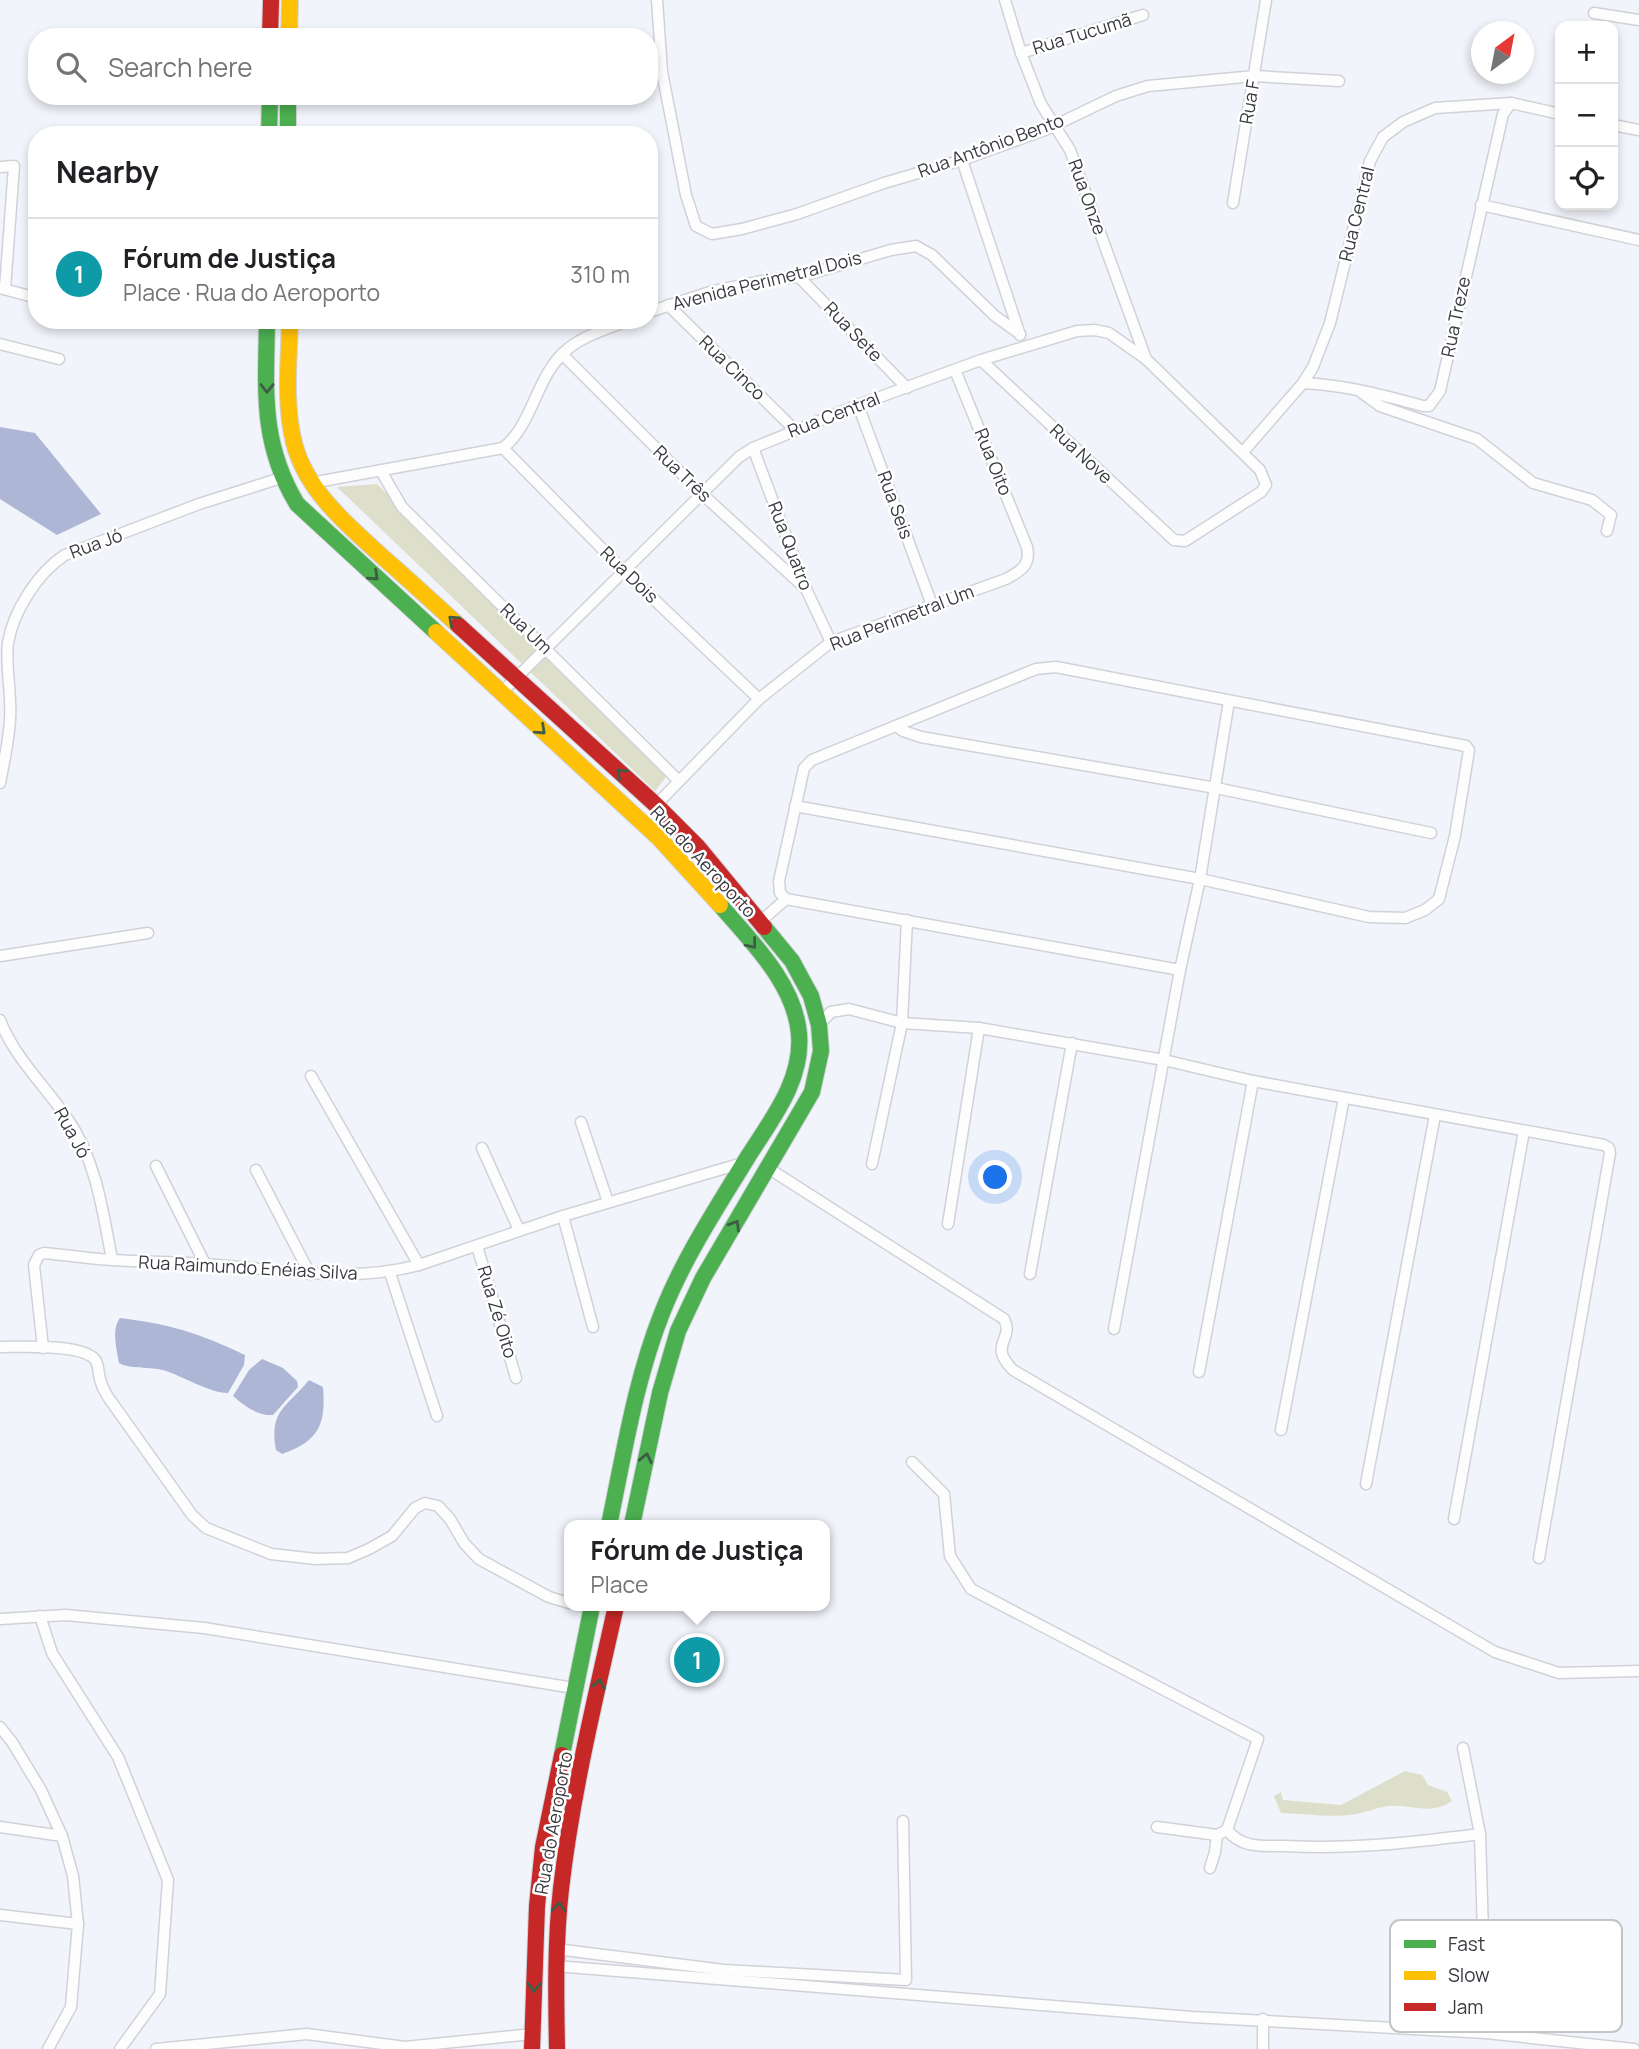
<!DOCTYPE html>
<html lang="en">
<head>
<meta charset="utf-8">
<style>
	body { margin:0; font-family:Manrope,sans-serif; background:#f6f6f6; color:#202124 }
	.controls { position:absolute; right:21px; top:21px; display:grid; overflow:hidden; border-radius:14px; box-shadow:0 4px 10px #0003 }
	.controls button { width:63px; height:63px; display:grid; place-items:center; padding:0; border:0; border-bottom:2px solid #e0e0e0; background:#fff; color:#202124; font:35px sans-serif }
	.compass { position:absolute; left:1471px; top:21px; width:63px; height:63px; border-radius:50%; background:#fff; box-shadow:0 4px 10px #0003; rotate:32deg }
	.you { position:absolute; left:996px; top:1178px; width:24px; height:24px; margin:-18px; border:5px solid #fff; border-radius:50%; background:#1a73e8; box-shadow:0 0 0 10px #1a73e833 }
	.badge { display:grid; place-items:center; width:46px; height:46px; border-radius:50%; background:#0f766e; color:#fff; font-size:23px; font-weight:700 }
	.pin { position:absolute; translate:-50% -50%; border:4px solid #fff; box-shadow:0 2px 7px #0006 }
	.popup { position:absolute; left:564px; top:1520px; width:266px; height:91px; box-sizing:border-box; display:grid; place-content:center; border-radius:14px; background:#fff; filter:drop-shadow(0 2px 5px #0005); font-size:23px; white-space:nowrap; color:#757577 }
	.popup b { font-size:26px; color:#202124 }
	.popup::after { content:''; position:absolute; left:50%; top:100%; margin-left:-14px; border:14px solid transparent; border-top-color:#fff }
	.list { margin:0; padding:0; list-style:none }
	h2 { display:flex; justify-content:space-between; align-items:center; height:91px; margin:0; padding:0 28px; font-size:30px }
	h2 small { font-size:23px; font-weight:400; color:#757577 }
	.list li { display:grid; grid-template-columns:46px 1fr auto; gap:21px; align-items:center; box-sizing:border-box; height:112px; padding:0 28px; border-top:2px solid #e0e0e0 }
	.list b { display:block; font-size:26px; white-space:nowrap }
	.list p { margin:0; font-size:23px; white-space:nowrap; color:#757577 }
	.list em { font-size:23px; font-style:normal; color:#757577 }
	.icon { flex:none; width:38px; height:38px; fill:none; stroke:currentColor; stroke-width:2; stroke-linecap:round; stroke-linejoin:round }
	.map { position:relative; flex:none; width:1639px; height:2049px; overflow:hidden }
	.search { position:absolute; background:#fff; box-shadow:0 4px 10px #0003; left:28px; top:28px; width:630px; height:77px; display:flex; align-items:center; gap:18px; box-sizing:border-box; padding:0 24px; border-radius:28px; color:#757577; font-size:26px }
	.panel { position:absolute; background:#fff; box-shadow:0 4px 10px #0003; left:28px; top:126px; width:630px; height:203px; border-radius:28px }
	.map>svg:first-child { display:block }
</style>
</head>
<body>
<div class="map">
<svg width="1639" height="2049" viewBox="0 0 1639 2049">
	<rect width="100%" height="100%" fill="#f2f4fb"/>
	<!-- green -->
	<g fill="#dddfca">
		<path d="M 377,484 L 669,773 L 655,791 L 337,487 Z"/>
		<path d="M 1405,1771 L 1422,1775 L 1428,1785 L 1447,1792 L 1452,1801 C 1431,1816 1411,1804 1389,1806 C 1377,1807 1368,1812 1357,1814 C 1333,1818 1306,1814 1281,1813 L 1274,1796 L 1281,1792 L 1283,1800 L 1341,1805 Z"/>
	</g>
	<!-- water -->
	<g fill="#adb6d4">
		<path d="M 0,427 L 35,433 L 101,514 L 57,535 L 0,499 Z"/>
		<path d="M 120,1318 C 170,1324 199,1333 245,1355 L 244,1365 L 228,1393 C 209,1393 183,1376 163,1370 C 151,1367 128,1369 119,1363 C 117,1349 111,1330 120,1318 Z"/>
		<path d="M 262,1359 L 283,1368 L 297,1381 L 298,1387 L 273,1415 C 258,1416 244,1406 233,1396 L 249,1370 Z"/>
		<path d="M 309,1380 L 323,1387 C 326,1425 319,1441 282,1454 L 276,1450 C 269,1410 286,1408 309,1380 Z"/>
	</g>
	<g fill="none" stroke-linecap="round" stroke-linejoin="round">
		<defs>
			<g id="street">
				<path d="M 657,0 L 662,72 L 686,195 L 696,226 L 712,234 L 742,229 L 797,214 L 884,183 L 962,160 L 1045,130 L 1116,96 L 1148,86 L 1255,76 L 1339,81"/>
				<path d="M 1005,0 L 1021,53 L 1041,104 L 1070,150 L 1146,359"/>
				<path d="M 1594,13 L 1639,20"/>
				<path d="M 1021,53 L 1143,15"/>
				<path d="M 1613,125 L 1639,130"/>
				<path d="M 962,160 L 1020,335"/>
				<path d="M 0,167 L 14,166 L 5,289"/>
				<path d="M 1233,203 L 1266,0"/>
				<path d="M 1481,205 L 1639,240"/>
				<path d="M 799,277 L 907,388"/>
				<path d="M 0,288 L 37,298"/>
				<path d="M 668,305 L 795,430"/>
				<path d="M 649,312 L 713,291 L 767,280 L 799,277 L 891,250 L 916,246 L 932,255 L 995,316 L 1020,334"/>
				<path d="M 0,344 L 59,359"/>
				<path d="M 562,354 L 701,493 L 806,589"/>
				<path d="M 1303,383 C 1345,385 1383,395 1423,406 L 1429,406 L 1440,391 L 1503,114 L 1511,103"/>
				<path d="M 1362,393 L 1380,406 L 1477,439 L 1533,483 L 1592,500 L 1611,515 L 1607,531"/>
				<path d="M 858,405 L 932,605"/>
				<path d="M 503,448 L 624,571 L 759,699"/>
				<path d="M 753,448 L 806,589 L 831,642"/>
				<path d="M 1243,452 L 1303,383 L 1313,367 L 1330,323 L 1370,161 L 1383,137 L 1403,122 L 1435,108 L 1511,103 L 1560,114"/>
				<path d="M 381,471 L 402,507 L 679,781"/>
				<path d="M 311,483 L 503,448 C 534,424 536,373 569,348 C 585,335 610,328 629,320"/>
				<path d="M 501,693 L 739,457 L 753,448 L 858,405 L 981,360 L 1077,331 L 1095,330 L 1109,333 L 1146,359 L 1260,470 L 1266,485 L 1261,492 L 1185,541 L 1174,540 L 981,360"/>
				<path d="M 896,726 L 903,731 L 921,737 L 1216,788 L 1431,833"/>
				<path d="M 0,783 C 4,762 9,740 10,719 C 12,696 5,664 8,643 C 13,612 38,572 65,555 L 199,504 L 281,478"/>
				<path d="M 656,805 L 759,699 L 831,642 L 1006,579 C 1021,571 1031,565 1027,547 L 955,370"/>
				<path d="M 795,806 L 1200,879 L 1369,917 L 1405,918 L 1425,910 L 1439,899 L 1455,836 L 1469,750 L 1466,746 L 1056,667 L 1036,669 L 812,760 L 804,768 L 779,881 L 780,893 L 786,899 L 1180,970"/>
				<path d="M 760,922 L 786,899"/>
				<path d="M 0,956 L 148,933"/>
				<path d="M 0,1020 C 14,1057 45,1086 67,1118 C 96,1159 103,1212 112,1260"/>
				<path d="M 819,1025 L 831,1012 L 849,1009 L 902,1023 L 979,1028 L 1164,1060 L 1253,1081 L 1604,1145 L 1609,1148 L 1610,1153 L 1539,1558"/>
				<path d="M 311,1076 L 419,1265"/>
				<path d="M 581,1122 L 608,1202"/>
				<path d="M 482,1148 L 519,1230"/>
				<path d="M 872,1164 L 902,1023 L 907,920"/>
				<path d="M 156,1166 L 205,1264"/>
				<path d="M 768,1168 L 1004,1319 C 1015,1340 987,1344 1013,1370 L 1495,1652 L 1559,1673 L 1639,1671"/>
				<path d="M 256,1170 L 310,1274"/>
				<path d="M 563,1216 L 593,1327"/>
				<path d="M 948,1224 L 979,1028"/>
				<path d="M 477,1246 L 516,1378"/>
				<path d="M 390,1273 L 437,1416"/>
				<path d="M 1030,1274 L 1072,1043"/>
				<path d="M 1114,1329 L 1180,970 L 1200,879 L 1229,701"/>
				<path d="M 0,1347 C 19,1347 85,1343 96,1361 C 99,1367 98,1375 101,1382 C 102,1387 105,1392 108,1397 L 192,1515 L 206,1528 L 271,1554 L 316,1559 L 348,1558 L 369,1549 L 392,1536 L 415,1508 L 425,1503 L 438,1506 L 450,1519 L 464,1543 L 479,1559 L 549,1597 L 569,1603"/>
				<path d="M 43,1348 L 34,1265 L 39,1255 L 44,1253 C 67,1255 91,1259 114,1260 C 144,1262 175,1262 205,1264 C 279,1269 346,1284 419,1265 L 563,1216 L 746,1162"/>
				<path d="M 1199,1372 L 1253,1081"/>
				<path d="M 1281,1430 L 1344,1098"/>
				<path d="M 912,1462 L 944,1494 L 950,1556 L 971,1589 L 1258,1739 L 1227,1830 L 1217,1835 L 1157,1827"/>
				<path d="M 1366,1484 L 1435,1115"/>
				<path d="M 1454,1519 L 1524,1131"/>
				<path d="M 40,1616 L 52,1653 L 118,1757 L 168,1880 L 160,1994 L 120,2049"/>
				<path d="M 0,1619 L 66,1615 L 204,1628 L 574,1688"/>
				<path d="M 0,1727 L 12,1742 L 41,1790 L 62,1836 L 73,1876 L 78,1924 L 71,2007 L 48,2049"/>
				<path d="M 1463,1748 L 1480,1834 L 1486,2033"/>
				<path d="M 0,1827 L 62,1836"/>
				<path d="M 1227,1830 C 1232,1836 1240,1842 1249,1844 C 1260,1847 1274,1846 1286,1846 C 1351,1850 1415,1842 1480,1834"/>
				<path d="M 1210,1868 L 1215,1852 L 1217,1835"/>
				<path d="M 0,1915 L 78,1924"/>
				<path d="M 556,1949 L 724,1970 L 906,1980 L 903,1821"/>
				<path d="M 555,1966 L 1192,2017 L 1486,2033 L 1634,2049"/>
				<path d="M 156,2049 L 307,2034 L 405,2047 L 532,2034"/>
				<path d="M 1263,2049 L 1263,2019"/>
			</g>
			<g id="fast">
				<path d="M 288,96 L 288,135"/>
				<path d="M 269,135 L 270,96"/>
				<path d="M 267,320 C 266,390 260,442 297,504 L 436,632"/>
				<path d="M 609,1525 C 624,1454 635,1381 662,1313 C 684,1257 718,1206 749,1155 C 772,1119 803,1080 799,1034 C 795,984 751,941 720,905"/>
				<path d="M 632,1525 L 660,1393 L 678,1331 L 703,1278 L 812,1092 L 821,1051 L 819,1025 L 811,996 L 792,961 L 764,927"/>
				<path d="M 562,1755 L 592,1606"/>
			</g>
			<g id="slow">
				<path d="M 289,37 L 290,0"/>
				<path d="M 290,320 C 289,361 284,403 294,443 C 307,493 350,527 386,560 C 410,581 434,603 458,625"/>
				<path d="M 436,632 L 659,838 L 720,905"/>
			</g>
			<g id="jam">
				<path d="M 270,37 L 271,0"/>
				<path d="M 458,625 L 656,805 L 698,847 L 764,927"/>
				<path d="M 532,2049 L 537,1906 L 543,1847 L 562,1755"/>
				<path d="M 557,2049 C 556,1996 555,1942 561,1889 C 572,1793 595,1700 616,1606"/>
			</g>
		</defs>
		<!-- street casing -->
		<use href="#street" stroke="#d0d2d8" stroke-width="13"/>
		<!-- fast casing -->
		<use href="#fast" stroke="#d0d2d8" stroke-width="18"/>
		<!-- slow casing -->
		<use href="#slow" stroke="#d0d2d8" stroke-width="18"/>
		<!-- jam casing -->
		<use href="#jam" stroke="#d0d2d8" stroke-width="18"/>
		<!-- street -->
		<use href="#street" stroke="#fdfdfe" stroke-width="10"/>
		<!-- fast -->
		<use href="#fast" stroke="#4caf50" stroke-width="16"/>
		<!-- slow -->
		<use href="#slow" stroke="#ffc107" stroke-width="16"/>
		<!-- jam -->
		<use href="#jam" stroke="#c62828" stroke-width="16"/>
	</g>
	<!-- one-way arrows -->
	<defs><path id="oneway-chevron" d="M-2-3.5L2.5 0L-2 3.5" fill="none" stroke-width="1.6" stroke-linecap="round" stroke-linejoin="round" transform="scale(1.75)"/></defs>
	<g stroke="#3e5d45">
		<use href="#oneway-chevron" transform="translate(267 388) rotate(90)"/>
		<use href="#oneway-chevron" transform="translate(374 576) rotate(43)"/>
		<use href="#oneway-chevron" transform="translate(453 620) rotate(-138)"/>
		<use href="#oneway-chevron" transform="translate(541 730) rotate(43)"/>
		<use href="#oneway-chevron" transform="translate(621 773) rotate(-138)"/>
		<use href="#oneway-chevron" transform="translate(752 944) rotate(51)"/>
		<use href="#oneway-chevron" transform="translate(735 1225) rotate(-59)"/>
		<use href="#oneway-chevron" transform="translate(646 1458) rotate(-78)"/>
		<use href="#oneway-chevron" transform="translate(599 1684) rotate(-78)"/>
		<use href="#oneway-chevron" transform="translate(559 1907) rotate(-86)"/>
		<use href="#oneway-chevron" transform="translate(534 1987) rotate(91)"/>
	</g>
	<g text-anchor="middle" stroke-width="5" stroke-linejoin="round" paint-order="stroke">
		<!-- street labels -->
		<g font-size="18" fill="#383a40" stroke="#fff">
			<text transform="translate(1082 34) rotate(-17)" y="6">Rua Tucumã</text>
			<text transform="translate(1250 102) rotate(-80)" y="6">Rua F</text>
			<text transform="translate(991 146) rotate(-20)" y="6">Rua Antônio Bento</text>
			<text transform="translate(1087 197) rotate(70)" y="6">Rua Onze</text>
			<text transform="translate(1357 214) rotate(-76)" y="6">Rua Central</text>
			<text transform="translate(767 281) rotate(-14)" y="6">Avenida Perimetral Dois</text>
			<text transform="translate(1456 317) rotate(-78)" y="6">Rua Treze</text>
			<text transform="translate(853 332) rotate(46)" y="6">Rua Sete</text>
			<text transform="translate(732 368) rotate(44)" y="6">Rua Cinco</text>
			<text transform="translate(834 415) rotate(-21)" y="6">Rua Central</text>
			<text transform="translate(1081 454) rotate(43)" y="6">Rua Nove</text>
			<text transform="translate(993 462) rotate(68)" y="6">Rua Oito</text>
			<text transform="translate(682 474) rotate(44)" y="6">Rua Três</text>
			<text transform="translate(895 505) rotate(70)" y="6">Rua Seis</text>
			<text transform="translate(96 544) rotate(-20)" y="6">Rua Jó</text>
			<text transform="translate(790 546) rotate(69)" y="6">Rua Quatro</text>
			<text transform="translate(629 575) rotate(44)" y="6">Rua Dois</text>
			<text transform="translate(902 618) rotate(-21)" y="6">Rua Perimetral Um</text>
			<text transform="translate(526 629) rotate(44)" y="6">Rua Um</text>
			<text transform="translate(703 862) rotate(47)" y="6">Rua do Aeroporto</text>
			<text transform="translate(72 1133) rotate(61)" y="6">Rua Jó</text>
			<text transform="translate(248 1268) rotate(3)" y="6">Rua Raimundo Enéias Silva</text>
			<text transform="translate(497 1312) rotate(73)" y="6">Rua Zé Oito</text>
			<text transform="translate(554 1823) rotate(-80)" y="6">Rua do Aeroporto</text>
		</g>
	</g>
	<!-- legend -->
	<rect x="1390" y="1920" width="232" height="112" rx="10" fill="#fff" stroke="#c3c4c6" stroke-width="2"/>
	<rect x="1404" y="1940" width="32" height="8" fill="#4caf50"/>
	<rect x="1404" y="1971" width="32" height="9" fill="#ffc107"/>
	<rect x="1404" y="2003" width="32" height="8" fill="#c62828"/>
	<g font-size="19" fill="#383a40">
		<text x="1448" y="1951">Fast</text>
		<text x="1448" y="1982">Slow</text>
		<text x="1448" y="2014">Jam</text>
	</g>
</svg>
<div class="controls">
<button>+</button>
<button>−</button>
<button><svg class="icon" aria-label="locate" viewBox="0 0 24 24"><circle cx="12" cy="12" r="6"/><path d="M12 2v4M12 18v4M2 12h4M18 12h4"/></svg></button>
</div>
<svg class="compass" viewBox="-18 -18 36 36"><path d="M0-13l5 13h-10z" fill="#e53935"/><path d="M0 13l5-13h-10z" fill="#757577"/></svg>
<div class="you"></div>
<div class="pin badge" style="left:697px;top:1660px;background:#0f9aa8">1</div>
<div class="popup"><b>Fórum de Justiça</b>Place</div>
<div class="search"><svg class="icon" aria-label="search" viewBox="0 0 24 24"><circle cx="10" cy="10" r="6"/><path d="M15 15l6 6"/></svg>Search here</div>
<section class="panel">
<h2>Nearby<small></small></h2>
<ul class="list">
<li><span class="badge" style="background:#0f9aa8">1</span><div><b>Fórum de Justiça</b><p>Place · Rua do Aeroporto</p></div><em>310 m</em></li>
</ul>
</section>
</div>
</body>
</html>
